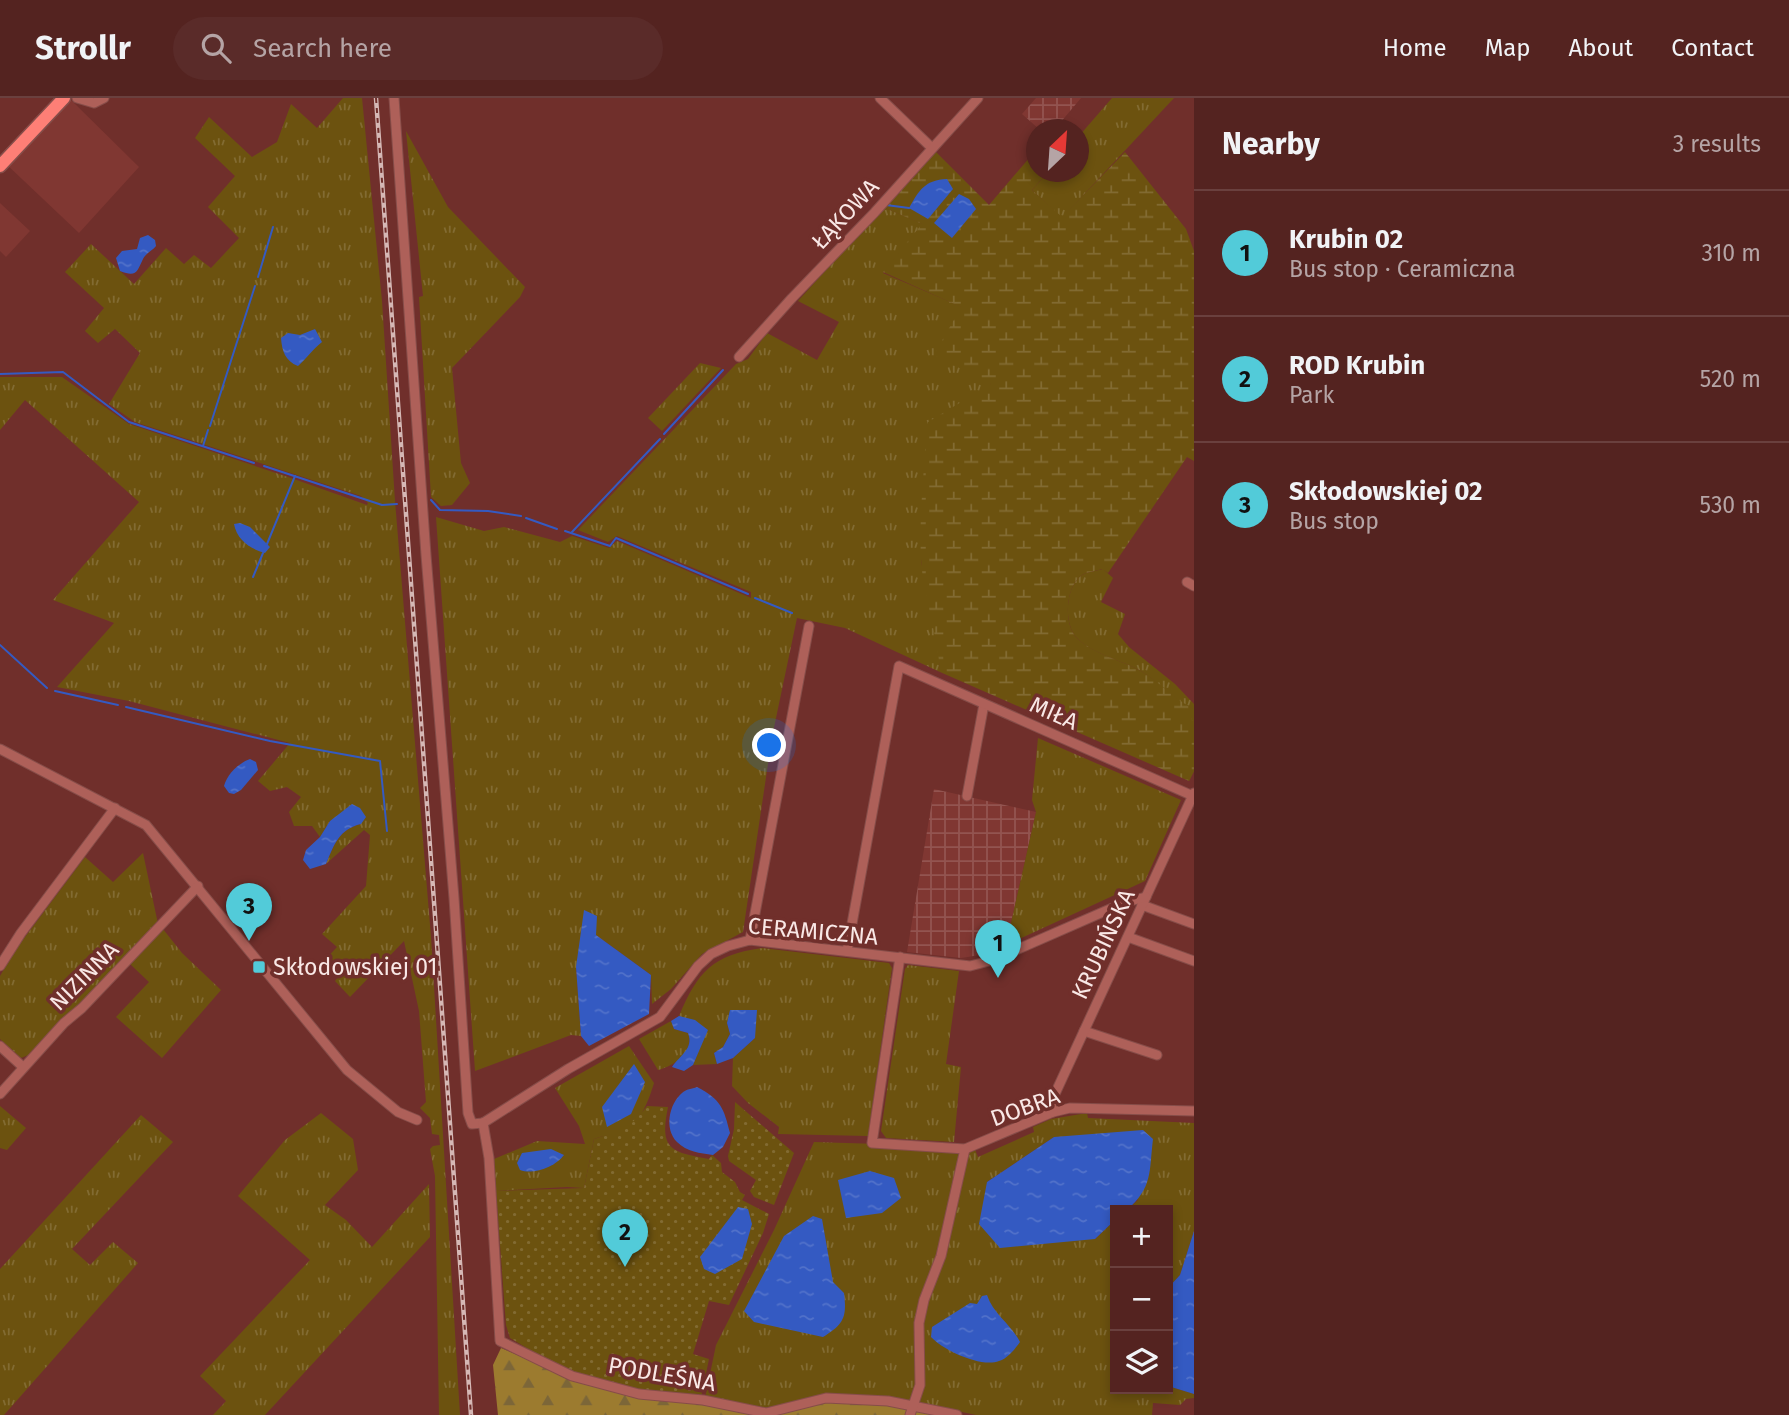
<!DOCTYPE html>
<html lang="en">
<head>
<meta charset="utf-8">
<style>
	body { margin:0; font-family:"Fira Sans",sans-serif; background:#5a2b29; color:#f1f3f6 }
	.controls { position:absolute; right:21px; bottom:21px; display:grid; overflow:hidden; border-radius:0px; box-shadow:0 4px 10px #0003 }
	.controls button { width:63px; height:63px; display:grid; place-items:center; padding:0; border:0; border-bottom:2px solid #6a403e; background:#542320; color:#f1f3f6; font:35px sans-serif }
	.compass { position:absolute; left:1026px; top:21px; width:63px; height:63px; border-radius:50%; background:#542320; box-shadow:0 4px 10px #0003; rotate:25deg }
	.you { position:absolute; left:770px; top:648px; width:24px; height:24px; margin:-18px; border:5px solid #fff; border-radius:50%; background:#1a73e8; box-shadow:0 0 0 10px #1a73e833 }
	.badge { display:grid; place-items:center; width:46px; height:46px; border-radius:50%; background:#52cbd9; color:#111; font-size:23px; font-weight:700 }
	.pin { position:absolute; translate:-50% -58px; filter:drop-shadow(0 2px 4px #0008) }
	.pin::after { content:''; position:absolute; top:37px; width:24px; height:21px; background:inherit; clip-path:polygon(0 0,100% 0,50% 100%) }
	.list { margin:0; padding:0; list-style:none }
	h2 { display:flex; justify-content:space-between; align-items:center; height:91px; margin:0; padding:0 28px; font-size:30px }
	h2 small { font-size:23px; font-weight:400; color:#b5a4a5 }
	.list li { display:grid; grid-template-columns:46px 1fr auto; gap:21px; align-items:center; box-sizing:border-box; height:126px; padding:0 28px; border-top:2px solid #6a403e }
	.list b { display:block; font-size:26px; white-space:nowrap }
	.list p { margin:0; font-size:23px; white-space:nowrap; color:#b5a4a5 }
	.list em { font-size:23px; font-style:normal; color:#b5a4a5 }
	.icon { flex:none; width:38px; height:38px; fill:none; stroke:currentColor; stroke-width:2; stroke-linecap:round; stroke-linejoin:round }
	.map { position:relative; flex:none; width:1194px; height:1317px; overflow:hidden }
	header { display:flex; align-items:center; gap:42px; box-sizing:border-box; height:98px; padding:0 35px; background:#542320; border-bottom:2px solid #6a403e }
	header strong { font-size:33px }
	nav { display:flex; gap:38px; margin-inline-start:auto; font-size:24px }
	.search { width:490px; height:63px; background:#5a2b29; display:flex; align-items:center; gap:18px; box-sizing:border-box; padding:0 24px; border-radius:38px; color:#b5a4a5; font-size:26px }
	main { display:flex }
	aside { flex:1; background:#542320 }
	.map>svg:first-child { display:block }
</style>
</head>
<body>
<header>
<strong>Strollr</strong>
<div class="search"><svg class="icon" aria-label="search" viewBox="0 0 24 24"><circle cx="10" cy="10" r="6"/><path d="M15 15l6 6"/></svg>Search here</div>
<nav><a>Home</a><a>Map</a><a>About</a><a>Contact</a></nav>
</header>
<main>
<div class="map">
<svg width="1194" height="1317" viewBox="0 0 1194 1317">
	<defs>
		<pattern id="industrial-grid" width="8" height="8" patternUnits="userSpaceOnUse" patternTransform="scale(1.75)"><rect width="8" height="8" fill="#803732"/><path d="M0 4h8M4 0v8" fill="none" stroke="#935450"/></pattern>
		<pattern id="grass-tufts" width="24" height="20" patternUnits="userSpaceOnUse" patternTransform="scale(1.75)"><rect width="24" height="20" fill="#6c520f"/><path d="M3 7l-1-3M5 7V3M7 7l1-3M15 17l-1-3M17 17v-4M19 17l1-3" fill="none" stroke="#826b32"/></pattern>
		<pattern id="forest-firs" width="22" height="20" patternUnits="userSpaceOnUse" patternTransform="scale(1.75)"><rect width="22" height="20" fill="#9c7b2f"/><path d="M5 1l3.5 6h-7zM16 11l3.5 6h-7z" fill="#7c6638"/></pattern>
		<pattern id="wetland-marsh" width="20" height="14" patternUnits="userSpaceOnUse" patternTransform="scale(1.75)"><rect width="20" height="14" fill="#6c520f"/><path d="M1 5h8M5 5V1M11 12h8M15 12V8" fill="none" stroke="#826b32"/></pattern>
		<pattern id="park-dots" width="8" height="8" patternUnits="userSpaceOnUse" patternTransform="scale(1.75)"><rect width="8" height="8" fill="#6c520f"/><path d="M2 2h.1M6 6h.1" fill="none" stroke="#826b32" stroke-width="1.8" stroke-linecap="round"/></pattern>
		<pattern id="water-ripples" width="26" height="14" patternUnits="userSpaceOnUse" patternTransform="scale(1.75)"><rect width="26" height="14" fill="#345ac2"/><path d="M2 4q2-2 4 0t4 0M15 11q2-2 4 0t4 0" fill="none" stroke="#5272ca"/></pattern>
	</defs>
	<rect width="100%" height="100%" fill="#702f2b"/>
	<!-- built -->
	<g fill="#803732">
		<path d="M 69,0 L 139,69 L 79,135 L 4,64 Z"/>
		<path d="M 0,105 L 30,133 L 6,159 L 0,153 Z"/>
	</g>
	<!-- industrial -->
	<g fill="url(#industrial-grid)">
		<path d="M 1036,0 L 1081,0 L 1054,32 L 1039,31 L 1022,16 Z"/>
		<path d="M 934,691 L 1036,714 L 1006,847 L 980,857 L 961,860 L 907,854 Z"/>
	</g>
	<!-- grass -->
	<g fill="url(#grass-tufts)">
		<path d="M 343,0 L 362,0 L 382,203 L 395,403 L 431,839 L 460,1317 L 439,1317 L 435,1078 L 430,1051 L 433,1048 L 440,1047 L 439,1037 L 432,1036 L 430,1020 L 420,1010 L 426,1004 L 419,913 L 404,843 L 350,899 L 335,883 L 338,879 L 324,863 L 337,849 L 322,836 L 366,788 L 370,737 L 364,732 L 326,766 C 334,747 339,731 361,726 L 341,716 L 330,723 L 320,739 L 312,728 L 294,728 L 289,714 L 301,699 L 287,689 L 270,693 L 258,683 L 290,645 L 129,603 L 57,589 L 114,525 L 53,502 L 139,404 L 25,302 L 0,332 L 0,279 L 62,279 L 129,326 L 291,380 L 367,407 L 368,405 L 361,398 L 135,324 L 109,306 L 140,255 L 115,231 L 98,245 L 85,233 L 104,210 L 65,174 L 91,146 L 134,186 L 166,150 L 184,166 L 194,157 L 211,170 L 239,140 L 208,109 L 235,78 L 195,40 L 209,19 L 252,59 L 277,44 L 291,6 L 317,30 Z"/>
		<path d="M 1112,0 L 1174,0 L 1062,120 L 1032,92 L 1048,74 L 1078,74 L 1079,38 Z"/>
		<path d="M 406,33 L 448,109 L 525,189 L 520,199 L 452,270 L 461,365 L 470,385 L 452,407 L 441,408 L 431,399 L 419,199 L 423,198 Z"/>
		<path d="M 883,109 L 923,126 L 883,175 L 962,209 L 991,286 L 921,463 L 939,556 L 940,574 L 845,530 L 797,520 L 772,639 L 743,834 L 702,856 L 671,891 L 652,906 L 651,877 L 596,837 L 576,869 L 581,938 L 571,937 L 475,973 L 436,419 L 484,433 L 504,429 L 560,444 L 572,438 L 609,450 L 617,443 L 751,500 L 751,494 L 617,438 L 608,444 L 578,432 L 736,266 L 748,261 L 767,235 L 817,262 L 839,224 L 798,203 Z"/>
		<path d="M 700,265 L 721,270 L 662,333 L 648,320 Z"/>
		<path d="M 1103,471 L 1113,480 L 1101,504 L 1125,516 L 1118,536 L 1129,549 L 1175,586 L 1194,606 L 1194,673 L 1189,683 L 1190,622 L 1193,611 C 1173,601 1159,584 1141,573 C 1121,562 1095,557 1078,541 C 1063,528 1065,488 1082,477 C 1087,474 1096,473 1103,471 Z"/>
		<path d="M 1038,640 L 1181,702 L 1145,783 L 1006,847 L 1036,714 L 1032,702 Z"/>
		<path d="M 143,755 L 158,826 L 146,838 L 143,838 L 140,845 L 31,956 L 21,960 L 0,941 L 0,878 L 16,851 L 85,759 L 113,784 Z"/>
		<path d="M 163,831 L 182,855 L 221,892 L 162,960 L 116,919 L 149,884 L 130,866 Z"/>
		<path d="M 762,850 L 889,865 L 892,870 L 868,1038 L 778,1036 L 779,1029 L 748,1005 L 732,988 L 733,960 L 755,940 L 727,925 L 730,936 L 723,949 L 714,955 L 717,966 L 693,967 L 707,932 L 679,918 C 698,873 713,857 762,850 Z"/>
		<path d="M 908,867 L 959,873 L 946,966 L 961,969 L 954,1044 L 886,1040 L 881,1033 L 905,871 Z"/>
		<path d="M 671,923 L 674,931 L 688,935 C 695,954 674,968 658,972 L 639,941 Z"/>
		<path d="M 629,948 L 654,985 C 648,1004 640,1029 617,1035 C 609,1037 602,1038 594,1041 L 584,1090 L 567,1089 L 496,1093 L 494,1061 L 537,1043 L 585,1046 L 579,1028 L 555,990 Z"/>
		<path d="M 0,1008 L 26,1030 L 7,1052 L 0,1050 Z"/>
		<path d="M 321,1015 L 353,1041 L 358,1072 L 325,1107 L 346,1122 L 372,1149 L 429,1086 L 430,1139 L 265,1317 L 213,1317 L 226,1303 L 200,1278 L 310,1162 L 238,1098 L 285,1042 Z"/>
		<path d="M 1087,1015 L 1088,1020 L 1194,1025 L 1194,1133 L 1180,1177 L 1168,1190 L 1168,1112 L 1127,1112 L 1138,1102 L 1054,1039 L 987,1084 L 1095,1141 L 1115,1122 L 1115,1291 L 1168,1291 L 1168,1288 L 1194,1296 L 1194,1300 L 1186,1301 L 1180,1307 L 1153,1305 L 1152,1317 L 976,1317 L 916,1304 L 825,1296 L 766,1313 L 705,1300 L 716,1247 L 774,1132 L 814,1044 L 974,1049 L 978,1059 L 1034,1034 L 1033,1029 L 1051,1021 Z"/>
		<path d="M 141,1017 L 173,1044 L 72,1151 L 90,1167 L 113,1144 L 138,1165 L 4,1317 L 0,1317 L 0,1171 Z"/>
	</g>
	<!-- forest -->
	<g fill="url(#forest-firs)">
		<path d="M 501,1250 L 572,1280 L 763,1317 L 498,1317 L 493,1267 Z"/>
		<path d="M 826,1304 L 887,1306 L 942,1317 L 769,1317 Z"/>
	</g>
	<!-- wetland -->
	<path fill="url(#wetland-marsh)" d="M 934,52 L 989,107 L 1036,52 L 1036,74 L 1048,74 L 1032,92 L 1062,119 L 1125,54 L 1186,131 L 1194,153 L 1194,363 L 1187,359 L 1108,475 L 1102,471 C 1096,473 1087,474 1082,477 C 1065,488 1063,529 1078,541 C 1096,557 1121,562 1141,573 C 1160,584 1174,601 1194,611 L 1191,622 L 1194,623 L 1194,673 L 1189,683 L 940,574 C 938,536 923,499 921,461 C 919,415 924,369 928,324 L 991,286 L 934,257 L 961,209 L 883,174 L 922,126 L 883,109 Z"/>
	<!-- park -->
	<g fill="url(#park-dots)">
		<path d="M 735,1004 L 794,1055 L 774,1107 L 754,1099 L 750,1093 L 756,1082 L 729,1063 L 728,1058 L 734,1031 Z"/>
		<path d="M 647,1008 L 668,1009 C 659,1052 671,1054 709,1061 L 712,1057 L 721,1065 L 722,1074 L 735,1084 L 740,1094 L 745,1097 L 742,1102 L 769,1116 L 763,1135 L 729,1207 L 709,1203 L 693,1256 L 709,1261 L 701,1300 L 640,1294 L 572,1277 L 510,1240 L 506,1227 L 496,1093 L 584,1090 L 594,1041 C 624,1031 627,1033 647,1008 Z"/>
	</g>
	<!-- water -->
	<g fill="url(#water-ripples)">
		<path d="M 947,81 L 953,91 L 928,121 L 909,110 C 919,92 925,82 947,81 Z"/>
		<path d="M 959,96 L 969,101 L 976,111 L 952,140 L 934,125 Z"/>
		<path d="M 148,137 L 155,142 L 156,148 C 153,152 145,156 143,161 C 137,173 137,180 120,173 L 116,160 L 122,153 L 137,151 L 140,140 Z"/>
		<path d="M 315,231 L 322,244 C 312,252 307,260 298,268 C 285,263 282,253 281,240 L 288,235 L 300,237 Z"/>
		<path d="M 240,425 L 250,429 L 270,449 L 265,455 C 250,451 237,442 234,426 Z"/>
		<path d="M 250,661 L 256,664 L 258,672 L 241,692 L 234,696 L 229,695 L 224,688 C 227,676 239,665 250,661 Z"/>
		<path d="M 352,706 L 360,710 L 366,719 L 361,726 C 339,731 334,747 326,766 L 310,771 L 303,762 L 306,752 L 320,739 L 330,723 Z"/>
		<path d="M 584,812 L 597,818 L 596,837 L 651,877 L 649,916 L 589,948 L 581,938 L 576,869 Z"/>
		<path d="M 730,912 L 757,912 L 755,940 L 733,960 L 717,966 L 714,955 L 723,949 L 730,936 L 727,925 Z"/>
		<path d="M 679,918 L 695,922 L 708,932 L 693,967 L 684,973 L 672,969 C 680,957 694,951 688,935 L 674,931 L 671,923 Z"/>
		<path d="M 634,966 L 645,984 L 631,1016 L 607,1029 L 602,1009 Z"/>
		<path d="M 697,989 C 721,1001 724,1011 730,1035 L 723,1049 L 713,1057 C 700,1055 687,1054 677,1044 C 664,1031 669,1006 682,995 C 686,991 692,991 697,989 Z"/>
		<path d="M 1143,1032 L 1153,1041 C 1149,1074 1153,1089 1127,1112 L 1115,1112 L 1115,1122 L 1095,1141 L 1000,1150 L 979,1126 L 987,1084 L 1054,1039 Z"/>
		<path d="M 551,1051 L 564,1057 C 555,1069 534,1077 520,1072 L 517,1065 L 522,1055 Z"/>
		<path d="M 870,1073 L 894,1080 L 901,1100 L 882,1115 L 846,1120 L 838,1082 Z"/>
		<path d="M 738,1109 L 748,1111 L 752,1126 L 742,1161 L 715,1176 L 704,1171 L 700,1159 Z"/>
		<path d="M 813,1118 L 822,1121 L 833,1184 L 844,1195 C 847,1219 844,1226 823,1239 L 754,1224 L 744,1213 L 784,1138 Z"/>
		<path d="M 1194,1133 L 1194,1296 L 1168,1288 L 1168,1190 L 1180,1177 Z"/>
		<path d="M 987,1197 C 993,1216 1011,1226 1020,1244 C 1014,1252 1008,1260 999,1263 C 981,1270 943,1252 931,1239 L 932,1229 L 970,1205 L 977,1206 L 982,1198 Z"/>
	</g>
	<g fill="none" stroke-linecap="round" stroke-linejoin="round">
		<!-- stream -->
		<g stroke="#345ac2" stroke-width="2">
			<path d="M 886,107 L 909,110"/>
			<path d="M 258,179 L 273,129"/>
			<path d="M 0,276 L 63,274 L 129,324 L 254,365"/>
			<path d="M 210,328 L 255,188"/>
			<path d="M 664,336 L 723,272"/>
			<path d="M 203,348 L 208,332"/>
			<path d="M 264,368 L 382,407 L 397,406"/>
			<path d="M 431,402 L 440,412 L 488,413 L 521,418"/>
			<path d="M 526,420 L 557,431"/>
			<path d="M 565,433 L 610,448 L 616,440 L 748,496"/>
			<path d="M 572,434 L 660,341"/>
			<path d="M 267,446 L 295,378"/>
			<path d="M 253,479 L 263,455"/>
			<path d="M 755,500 L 792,515"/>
			<path d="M 0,547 L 47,590"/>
			<path d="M 55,593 L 118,607"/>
			<path d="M 126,609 L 270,643 L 380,663 L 387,733"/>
		</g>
		<defs>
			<g id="minor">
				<path d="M 77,0 L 94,5 L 104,0"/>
				<path d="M 394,0 L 426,457 L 454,800 L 468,1015 L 472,1026 L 483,1025"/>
				<path d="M 880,0 L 932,50"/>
				<path d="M 739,259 L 792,200 L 875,114 L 978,0"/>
				<path d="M 1187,484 L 1194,488"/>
				<path d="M 0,651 L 146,727 L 347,972 L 398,1014 L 417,1022"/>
				<path d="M 967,698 L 984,606"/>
				<path d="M 1142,807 L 1194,826"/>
				<path d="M 1128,839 L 1194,863"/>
				<path d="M 750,842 L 809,528"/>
				<path d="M 847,853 L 899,568 L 1193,698"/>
				<path d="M 900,859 L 872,1045 L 965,1051 L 1053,1014 L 1070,1010 L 1194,1013"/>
				<path d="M 0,868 L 21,835 L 115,710"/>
				<path d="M 1084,933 L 1157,957"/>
				<path d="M 0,948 L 23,969"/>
				<path d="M 0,996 L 64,925 L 82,910 L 198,788"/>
				<path d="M 1053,1014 L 1051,1007 L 1054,998 L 1194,695"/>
				<path d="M 483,1025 L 568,971 L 660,919 L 698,868 L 711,856 L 728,848 L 750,842 L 970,868 L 993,862 L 1126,804 L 1146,799"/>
				<path d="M 483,1025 L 489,1060 L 500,1243 L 572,1278 L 639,1296 L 703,1302 L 766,1315 L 826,1300 L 888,1303 L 957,1317"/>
				<path d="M 910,1317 L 920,1287 L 919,1225 L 924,1202 L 941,1158 L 965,1051"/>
			</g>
			<path id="major" d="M 0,68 L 64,0"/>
		</defs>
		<!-- minor casing -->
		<use href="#minor" stroke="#864d49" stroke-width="11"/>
		<!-- major casing -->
		<use href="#major" stroke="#864d49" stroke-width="15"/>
		<!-- minor -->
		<use href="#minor" stroke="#ae6059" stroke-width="9"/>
		<!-- major -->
		<use href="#major" stroke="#fe7f76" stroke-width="12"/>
		<defs>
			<path id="rail" d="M 376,0 L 471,1317"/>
		</defs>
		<!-- rail casing -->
		<use href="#rail" stroke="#d5b8b5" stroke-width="4.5"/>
		<!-- rail -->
		<use href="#rail" stroke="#702f2b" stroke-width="2" stroke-dasharray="5" stroke-linecap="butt"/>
	</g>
	<!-- markers -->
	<rect fill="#52cbd9" stroke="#702f2b" stroke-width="2.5" x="252" y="862" width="14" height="14" rx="3.5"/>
	<g text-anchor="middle" stroke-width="7" stroke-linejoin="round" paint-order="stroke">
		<!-- street labels -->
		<g font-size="23" fill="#f9e8e6" stroke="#702f2b">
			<text transform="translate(845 116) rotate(-47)" y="8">ŁĄKOWA</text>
			<text transform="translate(1054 615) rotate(24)" y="8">MIŁA</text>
			<text transform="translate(813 833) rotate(5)" y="8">CERAMICZNA</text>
			<text transform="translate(1103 846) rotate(-65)" y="8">KRUBIŃSKA</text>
			<text transform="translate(84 878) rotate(-45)" y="8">NIZINNA</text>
			<text transform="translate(1025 1009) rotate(-20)" y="8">DOBRA</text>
			<text transform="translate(662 1276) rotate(10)" y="8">PODLEŚNA</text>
		</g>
		<!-- poi labels -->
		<g font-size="23" fill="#f9e8e6" stroke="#702f2b" text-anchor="start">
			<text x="273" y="877">Skłodowskiej 01</text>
		</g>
	</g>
</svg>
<div class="controls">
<button>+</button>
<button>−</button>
<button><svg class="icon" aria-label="layers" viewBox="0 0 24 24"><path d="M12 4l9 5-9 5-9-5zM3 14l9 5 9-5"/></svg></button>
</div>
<svg class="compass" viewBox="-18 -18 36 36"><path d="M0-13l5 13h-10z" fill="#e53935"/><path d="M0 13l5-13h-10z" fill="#b5a4a5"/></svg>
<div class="you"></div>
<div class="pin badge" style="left:998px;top:880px">1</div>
<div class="pin badge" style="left:625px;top:1169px">2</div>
<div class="pin badge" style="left:249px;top:843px">3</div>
</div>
<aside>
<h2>Nearby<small>3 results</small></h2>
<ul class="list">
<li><span class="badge">1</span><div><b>Krubin 02</b><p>Bus stop · Ceramiczna</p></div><em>310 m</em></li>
<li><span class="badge">2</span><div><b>ROD Krubin</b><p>Park</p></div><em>520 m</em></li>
<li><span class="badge">3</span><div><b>Skłodowskiej 02</b><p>Bus stop</p></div><em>530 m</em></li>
</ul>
</aside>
</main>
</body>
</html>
